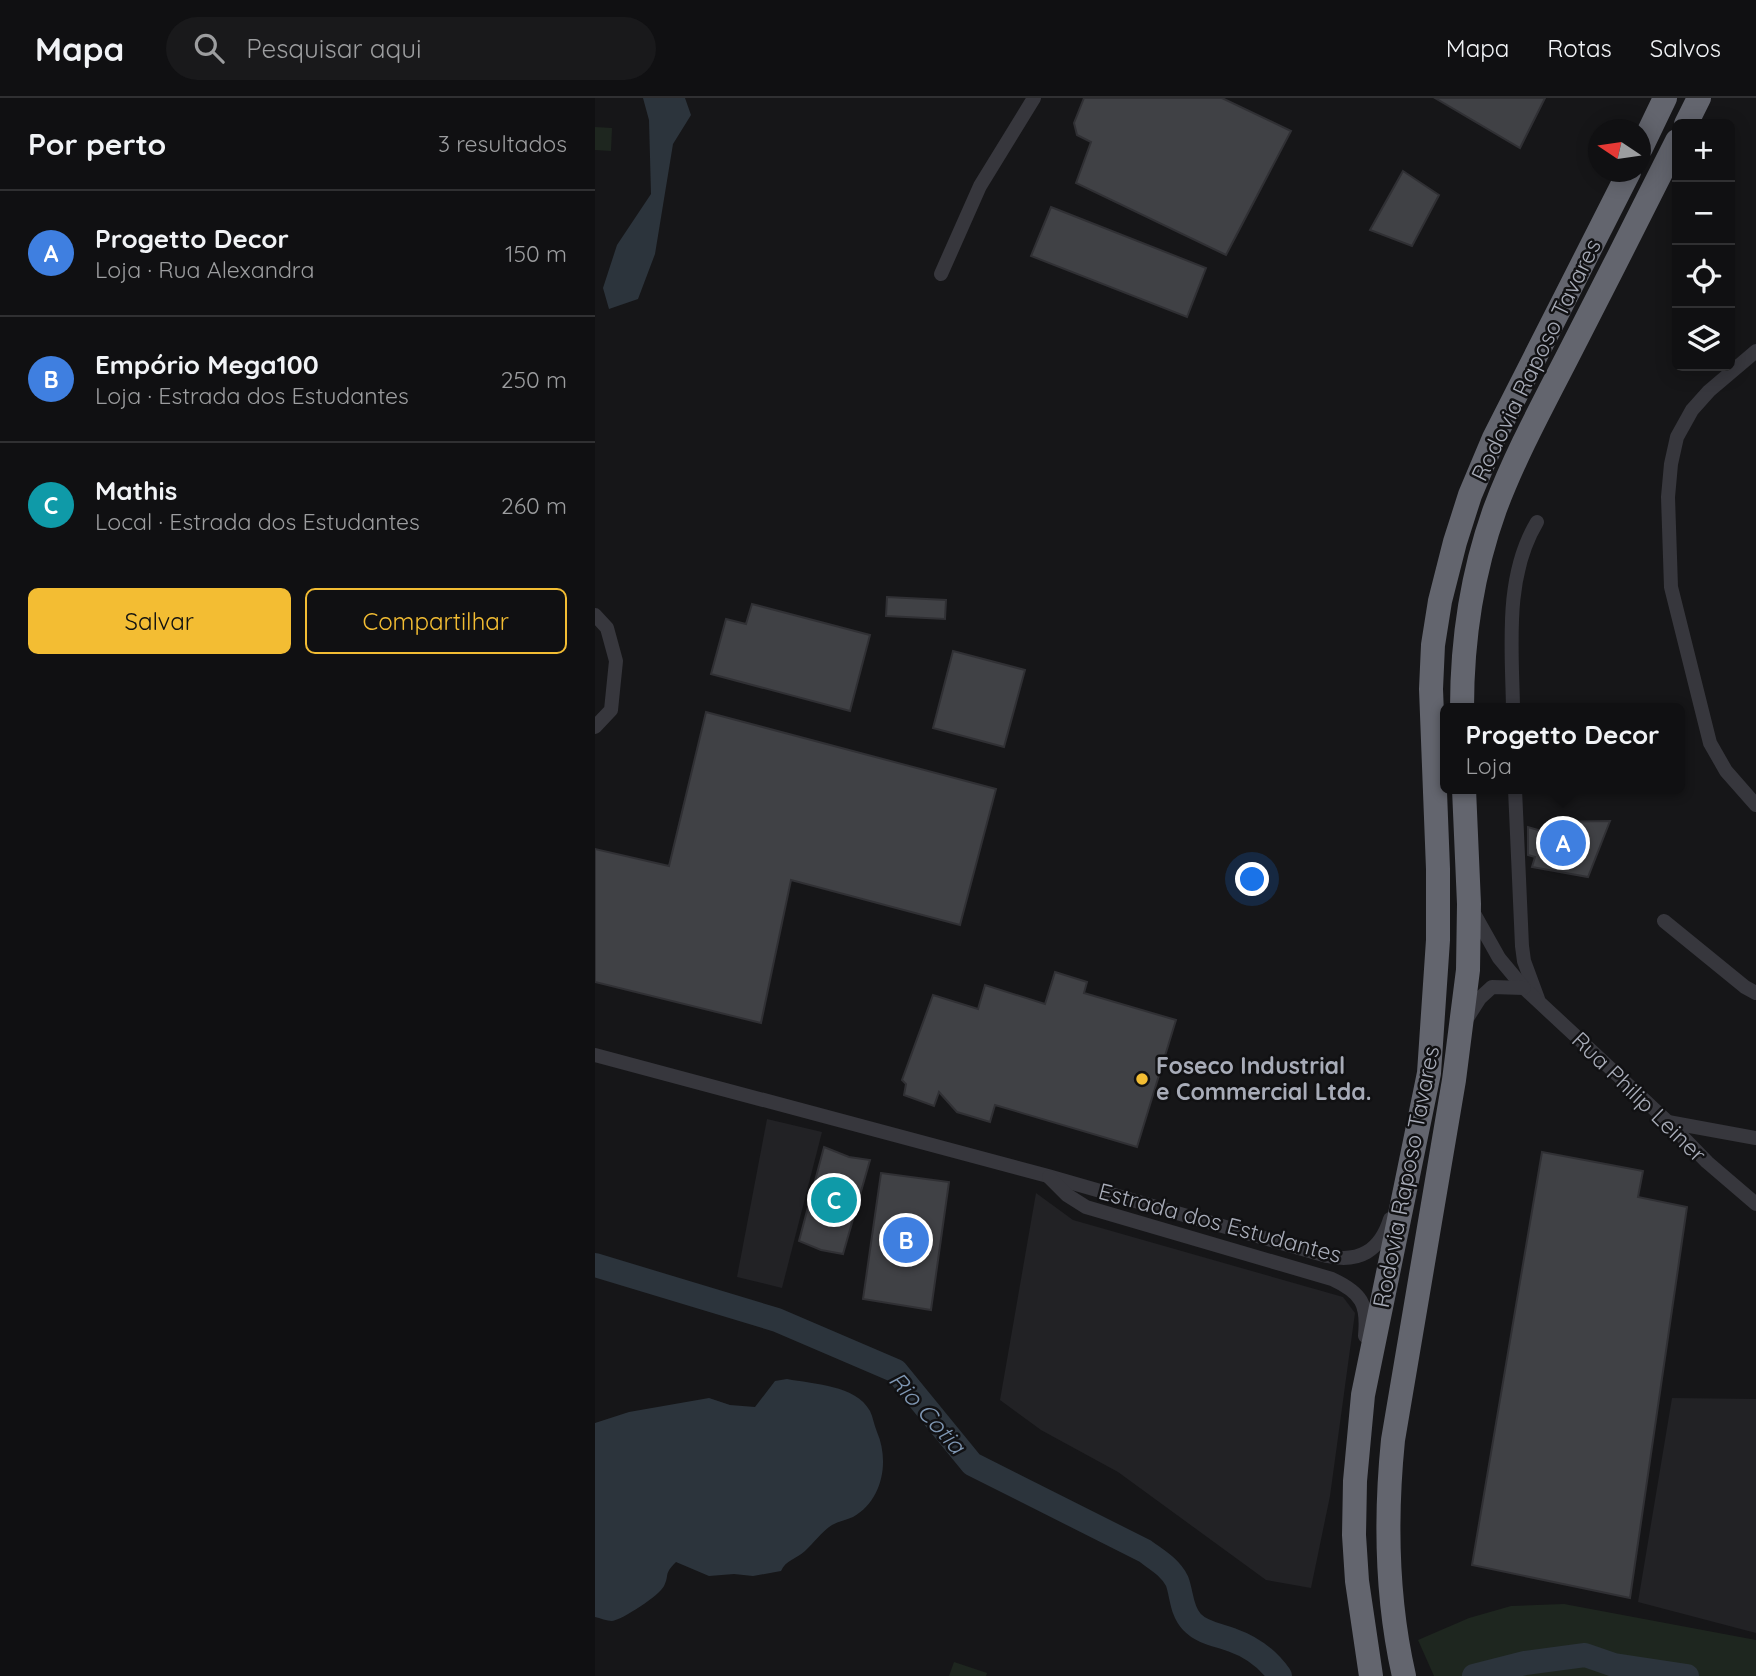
<!DOCTYPE html>
<html lang="pt">
<head>
<meta charset="utf-8">
<style>
	body { margin:0; font-family:Quicksand,sans-serif; background:#19191b; color:#f1f3f6 }
	.controls { position:absolute; right:21px; top:21px; display:grid; overflow:hidden; border-radius:10px; box-shadow:0 4px 18px #0003 }
	.controls button { width:63px; height:63px; display:grid; place-items:center; padding:0; border:0; border-bottom:2px solid #303032; background:#101012; color:#f1f3f6; font:35px sans-serif }
	.compass { position:absolute; left:993px; top:21px; width:63px; height:63px; border-radius:50%; background:#101012; box-shadow:0 4px 18px #0003; rotate:283deg }
	.you { position:absolute; left:658px; top:782px; width:24px; height:24px; margin:-18px; border:5px solid #fff; border-radius:50%; background:#1a73e8; box-shadow:0 0 0 10px #1a73e833 }
	.badge { display:grid; place-items:center; width:46px; height:46px; border-radius:50%; background:#f3bd33; color:#fff; font-size:23px; font-weight:700 }
	.pin { position:absolute; translate:-50% -50%; border:4px solid #fff; box-shadow:0 2px 7px #0006 }
	.popup { position:absolute; left:845px; top:605px; width:245px; height:91px; box-sizing:border-box; display:grid; place-content:center; border-radius:10px; background:#101012; filter:drop-shadow(0 2px 5px #0005); font-size:23px; white-space:nowrap; color:#9c9d9f }
	.popup b { font-size:26px; color:#f1f3f6 }
	.popup::after { content:''; position:absolute; left:50%; top:100%; margin-left:-14px; border:14px solid transparent; border-top-color:#101012 }
	.list { margin:0; padding:0; list-style:none }
	h2 { display:flex; justify-content:space-between; align-items:center; height:91px; margin:0; padding:0 28px; font-size:30px }
	h2 small { font-size:23px; font-weight:400; color:#9c9d9f }
	.list li { display:grid; grid-template-columns:46px 1fr auto; gap:21px; align-items:center; box-sizing:border-box; height:126px; padding:0 28px; border-top:2px solid #303032 }
	.list b { display:block; font-size:26px; white-space:nowrap }
	.list p { margin:0; font-size:23px; white-space:nowrap; color:#9c9d9f }
	.list em { font-size:23px; font-style:normal; color:#9c9d9f }
	.actions { display:flex; gap:14px; padding:21px 28px }
	.actions a { flex:1; padding:16px 0; border:2px solid #f3bd33; border-radius:10px; text-align:center; font-size:24px; color:#f3bd33 }
	.actions .main { background:#f3bd33; color:#111 }
	.icon { flex:none; width:38px; height:38px; fill:none; stroke:currentColor; stroke-width:2; stroke-linecap:round; stroke-linejoin:round }
	.map { position:relative; flex:none; width:1161px; height:1578px; overflow:hidden }
	header { display:flex; align-items:center; gap:42px; box-sizing:border-box; height:98px; padding:0 35px; background:#101012; border-bottom:2px solid #303032 }
	header strong { font-size:33px }
	nav { display:flex; gap:38px; margin-inline-start:auto; font-size:24px }
	.search { width:490px; height:63px; background:#19191b; display:flex; align-items:center; gap:18px; box-sizing:border-box; padding:0 24px; border-radius:38px; color:#9c9d9f; font-size:26px }
	main { display:flex }
	aside { flex:1; background:#101012 }
	.map>svg:first-child { display:block }
</style>
</head>
<body>
<header>
<strong>Mapa</strong>
<div class="search"><svg class="icon" aria-label="search" viewBox="0 0 24 24"><circle cx="10" cy="10" r="6"/><path d="M15 15l6 6"/></svg>Pesquisar aqui</div>
<nav><a>Mapa</a><a>Rotas</a><a>Salvos</a></nav>
</header>
<main>
<aside>
<h2>Por perto<small>3 resultados</small></h2>
<ul class="list">
<li><span class="badge" style="background:#3f7fe0">A</span><div><b>Progetto Decor</b><p>Loja · Rua Alexandra</p></div><em>150 m</em></li>
<li><span class="badge" style="background:#3f7fe0">B</span><div><b>Empório Mega100</b><p>Loja · Estrada dos Estudantes</p></div><em>250 m</em></li>
<li><span class="badge" style="background:#0f9aa8">C</span><div><b>Mathis</b><p>Local · Estrada dos Estudantes</p></div><em>260 m</em></li>
</ul>
<div class="actions"><a class="main">Salvar</a><a>Compartilhar</a></div>
</aside>
<div class="map">
<svg width="1161" height="1578" viewBox="0 0 1161 1578">
	<rect width="100%" height="100%" fill="#161618"/>
	<!-- built -->
	<g fill="#222225">
		<path d="M 172,1021 L 227,1034 L 187,1190 L 142,1179 Z"/>
		<path d="M 441,1095 L 478,1122 L 748,1199 L 760,1215 L 735,1398 L 716,1490 L 671,1482 L 523,1374 L 446,1332 L 405,1302 Z"/>
		<path d="M 1077,1300 L 1161,1301 L 1161,1535 L 1043,1504 Z"/>
	</g>
	<!-- green -->
	<g fill="#1e261f">
		<path d="M 0,29 L 17,30 L 16,53 L 0,52 Z"/>
		<path d="M 969,1506 L 1161,1542 L 1161,1578 L 839,1578 L 823,1542 L 874,1520 L 916,1508 Z"/>
		<path d="M 359,1564 L 392,1575 L 391,1578 L 354,1578 Z"/>
	</g>
	<!-- water -->
	<g fill="#2c343c">
		<path d="M 48,0 L 90,0 L 96,17 L 78,46 L 60,156 L 43,201 L 14,211 L 8,190 L 22,147 L 56,96 L 54,22 Z"/>
		<path d="M 192,1281 C 218,1286 261,1287 275,1313 C 278,1319 279,1327 282,1334 C 295,1364 287,1403 258,1419 C 251,1422 244,1423 237,1427 C 226,1434 219,1445 210,1453 C 201,1461 191,1462 186,1473 L 158,1478 L 139,1476 L 114,1478 L 81,1464 C 68,1477 75,1476 69,1488 C 65,1497 27,1522 17,1523 C 12,1523 5,1520 0,1519 L 0,1325 L 34,1314 L 114,1300 L 135,1307 L 160,1309 L 180,1283 Z"/>
	</g>
	<g fill="none" stroke-linecap="round" stroke-linejoin="round">
		<!-- river -->
		<g stroke="#2c343c" stroke-width="24">
			<path d="M 0,1167 L 182,1222 L 301,1273 L 377,1366 L 550,1453 C 562,1462 575,1469 582,1483 C 587,1496 586,1513 597,1524 C 607,1535 624,1537 637,1542 C 657,1549 673,1561 685,1578"/>
			<path d="M 879,1578 L 930,1565 L 990,1557 L 1019,1567 L 1092,1578"/>
		</g>
	</g>
	<!-- building -->
	<g fill="#404145" stroke="#303034" stroke-width="2">
		<path d="M 489,0 L 627,0 L 696,33 L 631,157 L 481,85 L 496,44 L 482,37 L 479,25 Z"/>
		<path d="M 840,0 L 950,0 L 925,50 Z"/>
		<path d="M 808,73 L 844,97 L 817,148 L 775,132 Z"/>
		<path d="M 456,109 L 611,170 L 592,219 L 436,158 Z"/>
		<path d="M 292,499 L 351,502 L 350,521 L 291,518 Z"/>
		<path d="M 157,506 L 275,537 L 255,613 L 116,576 L 131,521 L 151,526 Z"/>
		<path d="M 358,553 L 430,572 L 409,649 L 338,630 Z"/>
		<path d="M 111,614 L 401,691 L 365,827 L 196,782 L 166,925 L 0,884 L 0,751 L 74,768 Z"/>
		<path d="M 1015,723 L 993,779 L 937,769 L 940,759 L 933,757 L 933,729 L 950,734 L 952,724 Z"/>
		<path d="M 460,874 L 492,884 L 489,895 L 581,922 L 542,1049 L 400,1007 L 395,1024 L 362,1014 L 344,994 L 339,1008 L 309,997 L 311,986 L 307,982 L 338,897 L 383,911 L 390,887 L 450,906 Z"/>
		<path d="M 229,1049 L 254,1059 L 275,1062 L 248,1156 L 226,1152 L 204,1143 Z"/>
		<path d="M 947,1054 L 1048,1073 L 1043,1099 L 1092,1109 L 1035,1500 L 877,1467 Z"/>
		<path d="M 286,1075 L 354,1084 L 336,1212 L 268,1201 Z"/>
	</g>
	<g fill="none" stroke-linecap="round" stroke-linejoin="round">
		<!-- minor -->
		<g stroke="#37373d" stroke-width="14">
			<path d="M 346,176 L 385,88 L 439,0"/>
			<path d="M 1161,253 L 1114,293 L 1097,312 L 1082,339 L 1076,366 L 1073,399 L 1076,489 L 1115,645 L 1131,673 L 1161,707"/>
			<path d="M 0,517 L 12,530 L 21,563 L 16,612 L 0,629"/>
			<path d="M 918,610 C 917,549 909,479 942,424"/>
			<path d="M 920,691 L 927,848 L 929,863 L 943,901"/>
			<path d="M 877,812 L 904,860 L 929,890 L 1073,1024 L 1112,1064 L 1161,1106"/>
			<path d="M 1069,823 L 1150,889 L 1161,895"/>
			<path d="M 871,922 L 885,900 L 897,889 L 929,890"/>
			<path d="M 0,957 L 453,1078 L 732,1158 C 764,1165 785,1153 795,1121"/>
			<path d="M 1073,1024 L 1161,1040"/>
			<path d="M 454,1079 L 472,1097 L 491,1109 L 737,1181 C 767,1195 773,1206 770,1238"/>
		</g>
		<!-- motorway -->
		<g stroke="#63656e" stroke-width="24">
			<path d="M 1091,26 L 1104,0"/>
			<path d="M 1046,50 L 1070,0"/>
			<path d="M 867,610 C 867,543 877,475 900,411 C 921,355 951,301 978,248 C 1013,180 1048,111 1082,43"/>
			<path d="M 776,1578 L 762,1483 L 759,1437 L 760,1383 L 768,1297 L 834,975 L 843,842 L 843,771 L 836,591 L 838,547 L 845,503 L 860,444 L 875,397 L 899,340 L 1034,74"/>
			<path d="M 809,1578 C 791,1499 790,1422 798,1342 L 859,982 L 873,872 L 874,806 L 869,691"/>
		</g>
	</g>
	<!-- markers -->
	<circle fill="#f3bd33" stroke="#111113" stroke-width="2.5" cx="547" cy="981" r="7"/>
	<g text-anchor="middle" stroke-width="5" stroke-linejoin="round" paint-order="stroke">
		<!-- street labels -->
		<g font-size="23" fill="#a8acb8" stroke="#111113">
			<text transform="translate(941 262) rotate(-64)" y="8">Rodovia Raposo Tavares</text>
			<text transform="translate(1044 999) rotate(44)" y="8">Rua Philip Leiner</text>
			<text transform="translate(811 1079) rotate(-79)" y="8">Rodovia Raposo Tavares</text>
			<text transform="translate(625 1125) rotate(15)" y="8">Estrada dos Estudantes</text>
		</g>
		<!-- poi labels -->
		<g font-size="23" font-weight="bold" fill="#a8acb8" stroke="#111113" text-anchor="start">
			<text x="561" y="976">Foseco Industrial<tspan x="561" dy="26">e Commercial Ltda.</tspan></text>
		</g>
		<!-- water labels -->
		<g font-size="24" font-style="italic" fill="#7f97b3" stroke="#111113">
			<text transform="translate(332 1315) rotate(48)" y="8">Rio Cotia</text>
		</g>
	</g>
</svg>
<div class="controls">
<button>+</button>
<button>−</button>
<button><svg class="icon" aria-label="locate" viewBox="0 0 24 24"><circle cx="12" cy="12" r="6"/><path d="M12 2v4M12 18v4M2 12h4M18 12h4"/></svg></button>
<button><svg class="icon" aria-label="layers" viewBox="0 0 24 24"><path d="M12 4l9 5-9 5-9-5zM3 14l9 5 9-5"/></svg></button>
</div>
<svg class="compass" viewBox="-18 -18 36 36"><path d="M0-13l5 13h-10z" fill="#e53935"/><path d="M0 13l5-13h-10z" fill="#9c9d9f"/></svg>
<div class="you"></div>
<div class="pin badge" style="left:968px;top:745px;background:#3f7fe0">A</div>
<div class="popup"><b>Progetto Decor</b>Loja</div>
<div class="pin badge" style="left:311px;top:1142px;background:#3f7fe0">B</div>
<div class="pin badge" style="left:239px;top:1102px;background:#0f9aa8">C</div>
</div>
</main>
</body>
</html>
